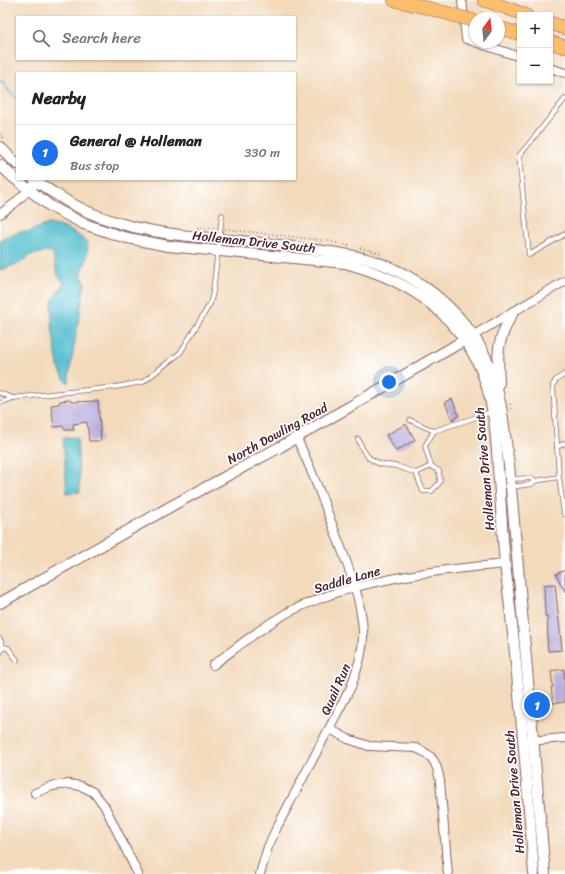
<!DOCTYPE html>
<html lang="en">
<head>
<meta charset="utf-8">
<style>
	body { margin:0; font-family:Sriracha,sans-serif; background:#f6f6f6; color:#222 }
	.controls { position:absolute; right:12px; top:12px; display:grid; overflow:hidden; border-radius:0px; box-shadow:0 1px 3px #0004 }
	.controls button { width:36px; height:36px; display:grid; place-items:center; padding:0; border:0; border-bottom:1px solid #e0e0e0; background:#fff; color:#222; font:20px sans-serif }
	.compass { position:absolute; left:469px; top:12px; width:36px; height:36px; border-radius:50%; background:#fff; box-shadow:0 1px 3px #0004; rotate:15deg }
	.you { position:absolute; left:389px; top:382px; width:14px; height:14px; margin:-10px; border:3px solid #fff; border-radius:50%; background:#1a73e8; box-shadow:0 0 0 6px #1a73e833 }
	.badge { display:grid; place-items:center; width:26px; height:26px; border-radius:50%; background:#1a73e8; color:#fff; font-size:13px; font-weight:700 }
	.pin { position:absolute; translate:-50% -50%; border:2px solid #fff; box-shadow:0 1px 4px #0006 }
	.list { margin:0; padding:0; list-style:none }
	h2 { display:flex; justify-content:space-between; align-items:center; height:52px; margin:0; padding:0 16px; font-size:17px }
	h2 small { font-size:13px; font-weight:400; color:#767676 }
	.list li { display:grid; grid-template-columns:26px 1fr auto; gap:12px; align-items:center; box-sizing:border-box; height:56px; padding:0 16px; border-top:1px solid #e0e0e0 }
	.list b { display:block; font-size:15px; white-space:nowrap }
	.list p { margin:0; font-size:13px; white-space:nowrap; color:#767676 }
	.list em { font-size:13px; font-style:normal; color:#767676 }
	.icon { flex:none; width:22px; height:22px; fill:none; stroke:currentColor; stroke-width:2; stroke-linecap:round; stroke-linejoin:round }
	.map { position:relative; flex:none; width:565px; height:874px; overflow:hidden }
	.search { position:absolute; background:#fff; box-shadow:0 1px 3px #0004; left:16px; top:16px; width:280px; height:44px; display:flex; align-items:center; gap:10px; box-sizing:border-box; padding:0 14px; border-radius:0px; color:#767676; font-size:15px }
	.panel { position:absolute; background:#fff; box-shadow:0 1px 3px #0004; left:16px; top:72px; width:280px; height:108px; border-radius:0px }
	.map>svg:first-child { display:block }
</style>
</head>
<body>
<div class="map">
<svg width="565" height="874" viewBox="0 0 565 874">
	<rect width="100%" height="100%" fill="#fff"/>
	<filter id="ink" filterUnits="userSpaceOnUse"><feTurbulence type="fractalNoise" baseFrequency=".025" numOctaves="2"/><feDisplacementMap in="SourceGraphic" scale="8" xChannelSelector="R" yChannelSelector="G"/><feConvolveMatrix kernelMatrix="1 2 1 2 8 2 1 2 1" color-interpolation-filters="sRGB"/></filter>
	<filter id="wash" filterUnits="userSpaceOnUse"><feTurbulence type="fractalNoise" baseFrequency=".012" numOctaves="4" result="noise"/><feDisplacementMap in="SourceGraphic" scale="16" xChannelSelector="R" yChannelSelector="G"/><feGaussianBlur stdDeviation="0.9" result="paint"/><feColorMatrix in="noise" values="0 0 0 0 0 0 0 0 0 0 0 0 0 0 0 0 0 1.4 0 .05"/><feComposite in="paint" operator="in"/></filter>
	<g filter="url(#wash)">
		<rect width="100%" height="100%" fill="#f2dabb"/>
		<!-- water -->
		<g fill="#54bfcf" stroke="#4f6f7d">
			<path d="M 49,224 C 66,227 75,232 88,243 L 87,257 L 81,275 L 85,283 L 69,375 L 69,382 L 66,382 L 58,366 L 52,328 L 52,302 L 64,283 C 54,274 56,263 52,251 L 30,255 L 22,262 L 0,270 L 0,240 L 22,231 L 27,232 Z"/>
			<path d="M 77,437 L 80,492 L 67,493 L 63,438 Z"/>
		</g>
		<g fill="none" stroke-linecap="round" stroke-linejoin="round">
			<!-- stream -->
			<path stroke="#54bfcf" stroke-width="2" d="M 0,81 L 5,83 L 8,90 L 17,99"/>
		</g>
		<g id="blocks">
			<!-- building -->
			<g fill="#b9afdc">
				<path d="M 452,399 L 459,416 L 452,420 L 445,402 Z"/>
				<path d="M 70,400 L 71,402 L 98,401 L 101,441 L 89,441 L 87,422 L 73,424 L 74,430 L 65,430 L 63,426 L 54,427 L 51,405 L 59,404 L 60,401 Z"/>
				<path d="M 406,424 L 415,440 L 396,451 L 386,435 Z"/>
				<path d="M 565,570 L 565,592 L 556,574 Z"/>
				<path d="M 555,584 L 562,650 L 548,651 L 547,635 L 548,635 L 547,616 L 545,616 L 544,585 Z"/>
				<path d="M 564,669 L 565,702 L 553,703 L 551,687 L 553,687 L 551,671 Z"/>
			</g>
		</g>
	</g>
	<g filter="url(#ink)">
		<use href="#blocks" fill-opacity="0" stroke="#85605d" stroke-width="1"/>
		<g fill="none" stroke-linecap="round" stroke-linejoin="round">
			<defs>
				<g id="service">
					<path d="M 565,99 L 519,156 L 529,255 L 565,234"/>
					<path d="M 565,374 L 556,380 L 553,385 L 559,477 L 564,514 L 565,513"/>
					<path d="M 0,393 L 13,398"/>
					<path d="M 0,403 L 13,398 L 115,387 L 143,382 L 180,353 L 210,304 L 213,292 L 222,215"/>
					<path d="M 434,431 L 492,412"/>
					<path d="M 358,439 L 363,450 L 369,458 L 380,464 L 396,466 L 416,473 L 423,491 L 432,491 L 440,482 L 439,471 L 431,466 L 425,446 L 434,431 L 410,420"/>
					<path d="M 557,447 L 565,443"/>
					<path d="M 416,473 L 431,466"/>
					<path d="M 511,479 L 532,478 L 535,481"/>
					<path d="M 511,487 L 532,484 L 535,481 L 559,477"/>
					<path d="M 0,639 L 3,647 L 0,653"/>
					<path d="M 3,647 L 8,648 L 17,660"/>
				</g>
				<g id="minor">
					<path d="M 462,0 L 466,39 L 475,42"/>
					<path d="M 475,42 L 520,57"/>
					<path d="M 550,68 L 565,73"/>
					<path d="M 0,214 L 15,203 L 37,182"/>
					<path d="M 474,335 L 565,281"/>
					<path d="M 213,665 C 236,648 259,629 285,614 C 299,606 316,600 332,594 C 388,576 447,569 505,564"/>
					<path d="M 330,729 L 348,739 L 369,746 L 416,748 C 434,755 437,764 440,781 L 448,874"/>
					<path d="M 528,741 L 565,738"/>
					<path d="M 35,793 L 52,786 L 69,784 L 81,786 L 93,792 L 104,805 L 138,874"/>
					<path d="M 260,874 L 268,847 L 277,827 L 351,687 C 357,669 364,651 363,631 C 361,594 345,559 332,524 C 321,495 310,465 296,437"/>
				</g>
				<g id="tertiary">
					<path d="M 0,147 L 17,164"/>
					<path d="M 0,165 L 14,178 L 50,206 L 84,224 L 123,237 L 168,246 L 345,263 C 401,278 447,305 475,357 C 493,391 496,430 498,468 C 501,500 502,532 505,564 C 509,598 513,631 516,664 C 523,734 529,804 534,874"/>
					<path d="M 34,179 C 40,185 48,189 54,193 C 95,221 141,231 189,236 C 229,240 269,243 309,249 C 330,252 352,254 373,261 C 420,276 466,314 487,360 C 502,393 504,429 509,465 L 545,874"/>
					<path d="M 499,383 C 497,351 497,341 513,312"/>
					<path d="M 0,603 L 175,504 L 280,447 L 470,337"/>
				</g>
				<g id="trunk">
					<path d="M 394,0 L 428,8"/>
					<path d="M 484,0 L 526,15"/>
					<path d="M 550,23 L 565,28"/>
					<path d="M 499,28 L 520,34"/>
					<path d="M 550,42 L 565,47"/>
				</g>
			</defs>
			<!-- service casing -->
			<use href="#service" stroke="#85605d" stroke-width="5.5"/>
			<!-- minor casing -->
			<use href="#minor" stroke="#85605d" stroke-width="10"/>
			<!-- tertiary casing -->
			<use href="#tertiary" stroke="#85605d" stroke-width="12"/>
			<!-- trunk casing -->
			<use href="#trunk" stroke="#85605d" stroke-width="14"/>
			<!-- path -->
			<g stroke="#85605d" stroke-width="1.5" stroke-dasharray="1 3" stroke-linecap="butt">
				<path d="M 0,134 L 5,140"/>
				<path d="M 197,228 L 215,228"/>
				<path d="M 225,229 L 329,241 L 350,246"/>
				<path d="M 360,248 L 373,251 L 381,254"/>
				<path d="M 510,404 L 511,412"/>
			</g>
			<!-- service -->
			<use href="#service" stroke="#fff" stroke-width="4"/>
			<!-- minor -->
			<use href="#minor" stroke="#fff" stroke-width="8"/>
			<!-- tertiary -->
			<use href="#tertiary" stroke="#fff" stroke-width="10"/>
			<!-- trunk -->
			<use href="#trunk" stroke="#fabe6d" stroke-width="13"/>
			<defs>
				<path id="trunk-bridge" d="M 428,8 L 475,21"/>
			</defs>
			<!-- trunk-bridge casing -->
			<use href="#trunk-bridge" stroke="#85605d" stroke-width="14" stroke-linecap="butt"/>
			<!-- trunk-bridge -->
			<use href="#trunk-bridge" stroke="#fabe6d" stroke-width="13"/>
		</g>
	</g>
	<g text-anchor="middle" stroke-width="3.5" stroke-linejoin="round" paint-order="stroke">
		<!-- street labels -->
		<g font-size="13" fill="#4a1f2b" stroke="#fff">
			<text transform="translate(254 241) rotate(6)" y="5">Holleman Drive South</text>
			<text transform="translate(277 433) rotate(-29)" y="5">North Dowling Road</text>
			<text transform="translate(484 469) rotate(-95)" y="5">Holleman Drive South</text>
			<text transform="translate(347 579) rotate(-16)" y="5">Saddle Lane</text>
			<text transform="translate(335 689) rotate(-66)" y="5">Quail Run</text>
			<text transform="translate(514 792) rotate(-95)" y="5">Holleman Drive South</text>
		</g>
	</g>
</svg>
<div class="controls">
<button>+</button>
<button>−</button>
</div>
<svg class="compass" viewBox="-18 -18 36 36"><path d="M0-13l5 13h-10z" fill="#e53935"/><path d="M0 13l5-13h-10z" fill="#767676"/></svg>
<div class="you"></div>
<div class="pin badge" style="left:537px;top:705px">1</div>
<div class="search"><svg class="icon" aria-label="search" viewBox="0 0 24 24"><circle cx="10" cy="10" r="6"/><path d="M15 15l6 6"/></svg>Search here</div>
<section class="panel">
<h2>Nearby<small></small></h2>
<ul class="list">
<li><span class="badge">1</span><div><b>General @ Holleman</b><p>Bus stop</p></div><em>330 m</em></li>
</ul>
</section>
</div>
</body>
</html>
